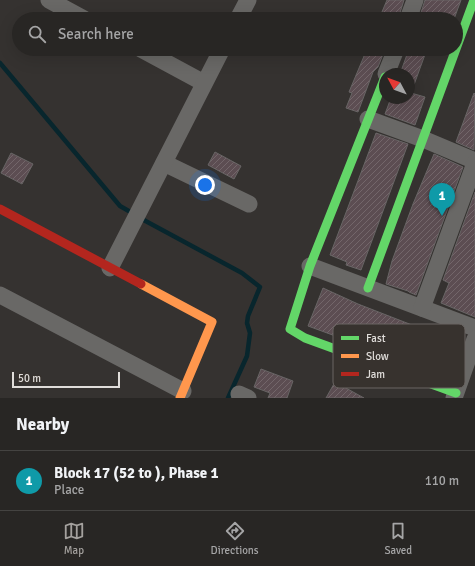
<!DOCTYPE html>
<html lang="en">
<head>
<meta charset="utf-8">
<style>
	body { margin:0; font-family:Signika,sans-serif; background:#343231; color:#f1f3f6 }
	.compass { position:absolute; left:379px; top:68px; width:36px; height:36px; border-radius:50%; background:#282624; box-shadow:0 4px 16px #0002; rotate:311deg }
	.scale { position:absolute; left:12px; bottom:10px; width:108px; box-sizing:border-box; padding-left:4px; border:2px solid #e0ddda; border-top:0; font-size:11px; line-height:14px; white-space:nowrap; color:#e0ddda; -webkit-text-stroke:3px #37322e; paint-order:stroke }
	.you { position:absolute; left:205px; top:185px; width:14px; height:14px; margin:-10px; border:3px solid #fff; border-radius:50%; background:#1a73e8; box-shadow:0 0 0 6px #1a73e833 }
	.badge { display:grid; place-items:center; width:26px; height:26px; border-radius:50%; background:#a4a19e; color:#fff; font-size:13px; font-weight:700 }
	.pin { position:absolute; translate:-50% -33px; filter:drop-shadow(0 1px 2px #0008) }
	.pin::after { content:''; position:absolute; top:21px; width:14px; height:12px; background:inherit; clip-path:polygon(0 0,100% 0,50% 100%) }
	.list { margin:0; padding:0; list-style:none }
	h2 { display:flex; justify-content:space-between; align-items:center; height:52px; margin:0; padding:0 16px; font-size:17px }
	h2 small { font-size:13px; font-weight:400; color:#a5a5a6 }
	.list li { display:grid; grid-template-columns:26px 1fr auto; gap:12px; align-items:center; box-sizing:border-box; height:60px; padding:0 16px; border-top:1px solid #444341 }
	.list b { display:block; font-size:15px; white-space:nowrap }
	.list p { margin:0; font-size:13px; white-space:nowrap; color:#a5a5a6 }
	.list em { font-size:13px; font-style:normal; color:#a5a5a6 }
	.icon { flex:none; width:22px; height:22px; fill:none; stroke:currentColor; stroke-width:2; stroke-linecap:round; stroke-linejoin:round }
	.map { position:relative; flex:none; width:475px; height:398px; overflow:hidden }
	.search { position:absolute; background:#282624; box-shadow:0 4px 16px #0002; left:12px; right:12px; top:12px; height:44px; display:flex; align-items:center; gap:10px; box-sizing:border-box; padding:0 14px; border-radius:22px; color:#a5a5a6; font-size:15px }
	.sheet { height:112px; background:#282624 }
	nav { display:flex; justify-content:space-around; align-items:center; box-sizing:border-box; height:56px; border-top:1px solid #444341; background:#282624; font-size:11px; color:#a5a5a6 }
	nav a { display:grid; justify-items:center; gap:2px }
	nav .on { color:#a4a19e }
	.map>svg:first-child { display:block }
</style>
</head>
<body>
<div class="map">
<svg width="475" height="398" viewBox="0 0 475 398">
	<defs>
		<pattern id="building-hatch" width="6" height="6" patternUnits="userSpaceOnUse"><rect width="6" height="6" fill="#5c4d52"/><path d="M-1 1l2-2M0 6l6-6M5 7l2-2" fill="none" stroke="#73666a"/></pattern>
	</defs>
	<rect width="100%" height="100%" fill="#353230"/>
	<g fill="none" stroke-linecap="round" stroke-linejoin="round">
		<!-- stream -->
		<g stroke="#08262d" stroke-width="4.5">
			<path d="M 0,63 L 120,206 L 134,214"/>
			<path d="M 140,218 L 242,273 L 260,287 L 248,316 L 247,323 L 250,333 L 247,356 L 228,398"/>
		</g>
	</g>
	<!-- building -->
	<g fill="url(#building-hatch)" stroke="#686565">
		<path d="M 387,0 L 404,0 L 398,19 L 379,19 Z"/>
		<path d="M 425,0 L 461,0 L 454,19 L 419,19 Z"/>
		<path d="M 367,49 L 385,49 L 378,67 L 373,72 L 358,112 L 346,108 L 352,93 L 349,92 Z"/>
		<path d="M 409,49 L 427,49 L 411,93 L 425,97 L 415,125 L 385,114 L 391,98 L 409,98 L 409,74 L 400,74 Z"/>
		<path d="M 474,93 L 475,94 L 474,150 L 456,142 Z"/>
		<path d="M 376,133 L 408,144 L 361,270 L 346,265 L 347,262 L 330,255 Z"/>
		<path d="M 215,152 L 241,166 L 234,179 L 208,165 Z"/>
		<path d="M 11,153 L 33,164 L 22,184 L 1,173 Z"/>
		<path d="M 434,154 L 463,167 L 416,295 L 409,292 L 408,291 L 386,284 L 392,261 L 413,204 Z"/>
		<path d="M 475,192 L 475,317 L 441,303 L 449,283 L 443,280 Z"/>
		<path d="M 323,288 L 358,304 L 412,325 L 401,360 L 308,326 Z"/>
		<path d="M 261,369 L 293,381 L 287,398 L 268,398 L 270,393 L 254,387 Z"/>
		<path d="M 335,382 L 364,398 L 326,398 Z"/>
	</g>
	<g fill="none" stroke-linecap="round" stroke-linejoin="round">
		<!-- street -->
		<g stroke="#696866" stroke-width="17">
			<path d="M 49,0 L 84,19"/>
			<path d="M 238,19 L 248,0"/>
			<path d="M 408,19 L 415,0"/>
			<path d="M 141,49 L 204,83"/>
			<path d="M 386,74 L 396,49"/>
			<path d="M 368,119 L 423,139 L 475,161"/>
			<path d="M 164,163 L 249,204"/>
			<path d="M 310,266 L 475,328"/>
			<path d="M 110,268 L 222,49"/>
			<path d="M 0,295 L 183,391"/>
			<path d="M 422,308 L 475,163"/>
			<path d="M 239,394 L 248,398"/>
			<path d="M 454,398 L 475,339"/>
		</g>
		<!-- fast -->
		<g stroke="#63d668" stroke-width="9">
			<path d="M 385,77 L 310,266 L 290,329 L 305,338 L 456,393"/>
			<path d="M 368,288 L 474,0"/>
		</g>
		<!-- slow -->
		<path stroke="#ff974d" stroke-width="9" d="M 141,284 L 212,322 L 180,398"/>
		<!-- jam -->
		<path stroke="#b3261e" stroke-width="9" d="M 0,209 L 141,284"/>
	</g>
	<!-- legend -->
	<rect x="333" y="324" width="132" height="64" rx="6" fill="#37322e" stroke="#6a6562" stroke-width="1"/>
	<rect x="341" y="336" width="18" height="4" fill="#63d668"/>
	<rect x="341" y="354" width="18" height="4" fill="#ff974d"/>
	<rect x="341" y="372" width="18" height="4" fill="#b3261e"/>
	<g font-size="11" fill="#e0ddda">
		<text x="366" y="342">Fast</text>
		<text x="366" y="360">Slow</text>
		<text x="366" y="378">Jam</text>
	</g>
</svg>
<svg class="compass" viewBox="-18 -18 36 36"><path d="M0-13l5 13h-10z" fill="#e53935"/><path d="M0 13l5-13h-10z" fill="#a5a5a6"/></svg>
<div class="scale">50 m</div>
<div class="you"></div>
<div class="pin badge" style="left:442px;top:216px;background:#0f9aa8">1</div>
<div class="search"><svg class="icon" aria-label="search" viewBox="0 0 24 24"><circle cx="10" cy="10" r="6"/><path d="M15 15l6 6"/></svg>Search here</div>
</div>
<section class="sheet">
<h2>Nearby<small></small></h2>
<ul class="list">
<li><span class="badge" style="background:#0f9aa8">1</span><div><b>Block 17 (52 to ), Phase 1</b><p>Place</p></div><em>110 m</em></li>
</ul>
</section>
<nav>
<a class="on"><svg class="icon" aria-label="map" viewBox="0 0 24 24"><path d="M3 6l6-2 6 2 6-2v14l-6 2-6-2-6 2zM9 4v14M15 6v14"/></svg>Map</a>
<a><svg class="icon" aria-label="directions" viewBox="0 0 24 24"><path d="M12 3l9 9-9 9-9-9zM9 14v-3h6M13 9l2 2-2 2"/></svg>Directions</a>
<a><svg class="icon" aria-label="saved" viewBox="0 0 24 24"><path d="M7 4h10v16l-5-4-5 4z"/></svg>Saved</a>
</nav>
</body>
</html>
